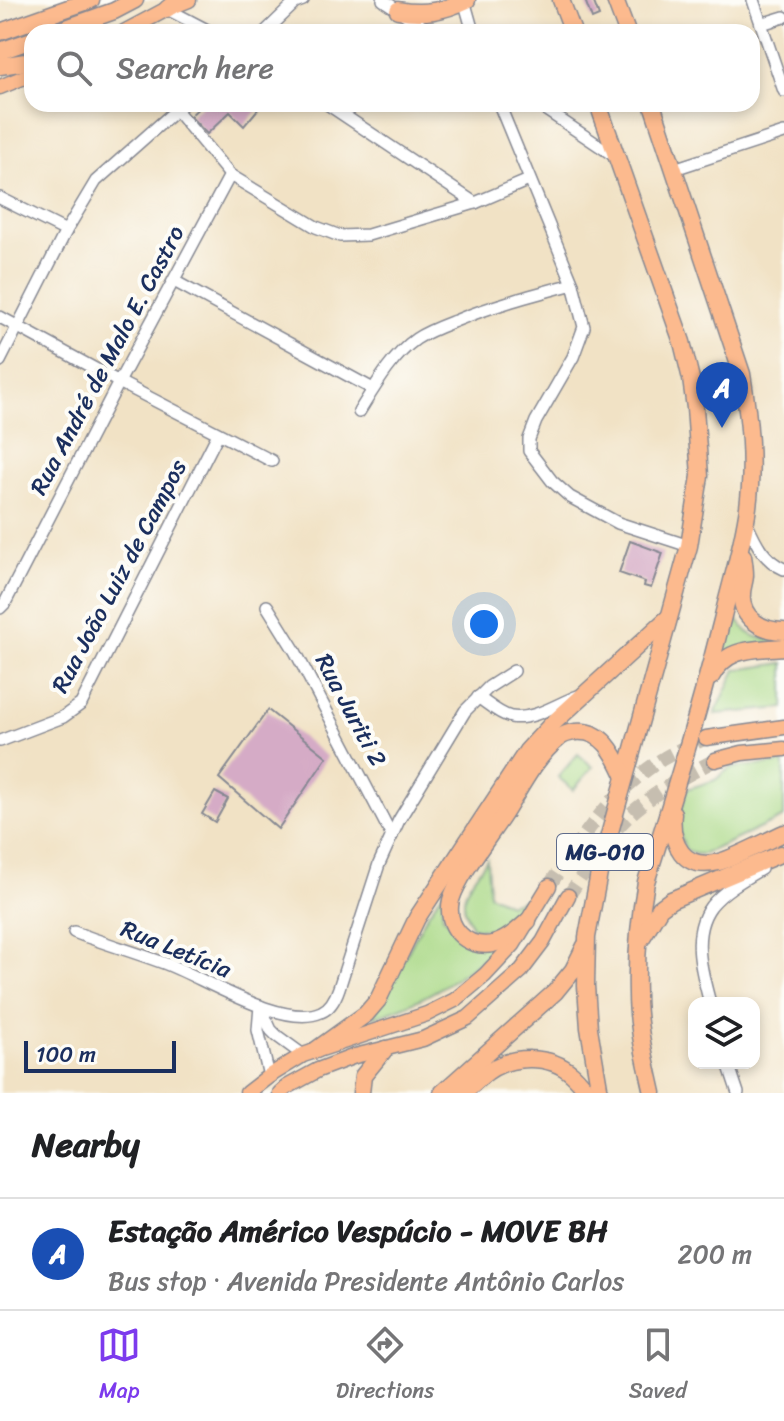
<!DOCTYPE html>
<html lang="en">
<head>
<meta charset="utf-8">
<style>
	body { margin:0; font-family:Sriracha,sans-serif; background:#f6f6f6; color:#202124 }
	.controls { position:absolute; right:24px; bottom:24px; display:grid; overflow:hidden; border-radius:16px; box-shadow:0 4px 12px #0003 }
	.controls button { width:72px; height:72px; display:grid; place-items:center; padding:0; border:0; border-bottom:2px solid #e0e0e0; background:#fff; color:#202124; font:40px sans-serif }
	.scale { position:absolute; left:24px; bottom:20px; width:152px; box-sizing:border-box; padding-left:8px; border:4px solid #1b2f5e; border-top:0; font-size:22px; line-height:28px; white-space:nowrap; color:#1b2f5e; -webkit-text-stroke:6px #fdfcf7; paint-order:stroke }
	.you { position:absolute; left:484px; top:624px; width:28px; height:28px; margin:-20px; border:6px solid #fff; border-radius:50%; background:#1a73e8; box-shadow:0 0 0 12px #1a73e833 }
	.badge { display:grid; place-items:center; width:52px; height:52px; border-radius:50%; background:#7c3aed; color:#fff; font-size:26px; font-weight:700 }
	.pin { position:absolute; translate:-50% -66px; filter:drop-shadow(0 2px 4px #0008) }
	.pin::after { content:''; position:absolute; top:42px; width:28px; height:24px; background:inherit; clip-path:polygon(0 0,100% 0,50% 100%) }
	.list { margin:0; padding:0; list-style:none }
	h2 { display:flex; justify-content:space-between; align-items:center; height:104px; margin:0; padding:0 32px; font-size:34px }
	h2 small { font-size:26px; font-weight:400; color:#757577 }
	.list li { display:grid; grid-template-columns:52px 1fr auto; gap:24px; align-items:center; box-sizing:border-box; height:112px; padding:0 32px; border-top:2px solid #e0e0e0 }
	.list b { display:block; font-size:30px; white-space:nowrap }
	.list p { margin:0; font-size:26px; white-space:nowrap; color:#757577 }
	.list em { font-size:26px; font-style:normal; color:#757577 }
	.icon { flex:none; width:44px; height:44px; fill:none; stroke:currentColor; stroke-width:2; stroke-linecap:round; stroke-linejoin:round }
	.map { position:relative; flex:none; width:784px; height:1093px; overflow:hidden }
	.search { position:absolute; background:#fff; box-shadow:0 4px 12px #0003; left:24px; right:24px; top:24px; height:88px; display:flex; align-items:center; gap:20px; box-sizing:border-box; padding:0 28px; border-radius:24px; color:#757577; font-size:30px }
	.sheet { height:216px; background:#fff }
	nav { display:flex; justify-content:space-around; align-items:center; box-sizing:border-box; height:112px; border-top:2px solid #e0e0e0; background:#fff; font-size:22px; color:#757577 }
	nav a { display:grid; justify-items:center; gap:4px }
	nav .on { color:#7c3aed }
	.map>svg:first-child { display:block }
</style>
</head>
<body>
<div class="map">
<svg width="784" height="1093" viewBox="0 0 784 1093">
	<rect width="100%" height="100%" fill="#fdfcf7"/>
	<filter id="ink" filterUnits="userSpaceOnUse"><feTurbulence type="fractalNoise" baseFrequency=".0125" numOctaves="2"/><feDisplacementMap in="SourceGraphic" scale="16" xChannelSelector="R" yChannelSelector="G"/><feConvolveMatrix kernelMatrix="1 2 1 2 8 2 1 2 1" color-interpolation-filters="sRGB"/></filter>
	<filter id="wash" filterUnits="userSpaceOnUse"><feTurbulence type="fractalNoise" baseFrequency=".006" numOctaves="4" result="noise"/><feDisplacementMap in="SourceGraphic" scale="32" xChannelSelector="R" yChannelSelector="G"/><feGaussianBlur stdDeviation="1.8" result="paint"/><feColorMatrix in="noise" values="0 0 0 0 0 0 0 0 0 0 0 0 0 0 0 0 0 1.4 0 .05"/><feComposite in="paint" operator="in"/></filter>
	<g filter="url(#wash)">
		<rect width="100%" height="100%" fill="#f1e2c5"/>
		<!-- green -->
		<g fill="#aad987" stroke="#628472" stroke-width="2">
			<path d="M 732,612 C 746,636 756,641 784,639 L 784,642 L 720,655 Z"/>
			<path d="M 784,663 L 784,708 L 715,714 L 736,670 Z"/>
			<path d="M 578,754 L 593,767 L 573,790 L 558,777 Z"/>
			<path d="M 784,763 L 784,817 L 704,854 L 695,854 L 685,849 L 677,825 L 687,789 L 715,780 L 730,768 Z"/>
			<path d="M 487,859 L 489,894 L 509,904 L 522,900 C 508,923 501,934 472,927 C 454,895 469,886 487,859 Z"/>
			<path d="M 445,889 L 442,909 L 443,917 L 494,950 C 454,981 423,1003 373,1017 L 427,915 Z"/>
		</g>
		<g id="blocks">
			<!-- building -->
			<g fill="#d5abc6">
				<path d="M 585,0 L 593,0 L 599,16 L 592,19 Z"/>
				<path d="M 203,104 L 255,104 L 259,108 L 244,126 L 230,112 L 207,134 L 190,116 Z"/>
				<path d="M 630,541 L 663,553 L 651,588 L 644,586 L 645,582 L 619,573 Z"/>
				<path d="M 268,710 L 327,757 L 278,829 L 219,778 Z"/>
				<path d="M 215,792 L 228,799 L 215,822 L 202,814 Z"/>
			</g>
		</g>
	</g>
	<g filter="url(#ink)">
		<use href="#blocks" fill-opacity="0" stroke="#868892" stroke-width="2"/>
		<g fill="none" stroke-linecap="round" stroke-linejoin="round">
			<!-- major-tunnel -->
			<g stroke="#c6beb0" stroke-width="14" stroke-dasharray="14 7" stroke-linecap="butt">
				<path d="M 549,886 C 582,837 610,793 661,760 C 675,751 691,745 706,738"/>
				<path d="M 568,896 C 589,867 608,834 634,811 C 658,790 687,775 715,760"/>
			</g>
			<defs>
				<g id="minor">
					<path d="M 383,0 L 431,32"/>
					<path d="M 464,0 L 473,32"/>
					<path d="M 753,0 L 784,91"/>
					<path d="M 167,9 L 211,32"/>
					<path d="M 761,24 L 784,17"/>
					<path d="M 265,32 L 295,3 L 303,0"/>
					<path d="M 327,104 L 475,203"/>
					<path d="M 499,104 L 573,284 L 584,327 L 573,357 L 536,421 L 529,439 L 529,451 L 552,481 L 570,497 L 618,523 L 689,546"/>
					<path d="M 537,104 L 616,157"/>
					<path d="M 176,110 L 230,175 L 316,227 L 340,236 L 368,235 L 475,203 L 529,180"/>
					<path d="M 674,169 L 784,133"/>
					<path d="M 0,198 L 66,231"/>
					<path d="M 174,281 L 373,389"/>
					<path d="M 0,317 L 119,382 L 272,461"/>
					<path d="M 0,361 L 66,231 L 96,181 L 183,104"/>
					<path d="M 359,412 C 374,388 393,355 416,339 C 428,331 442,326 455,321 C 494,305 533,295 573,284"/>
					<path d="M 746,521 C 755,541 763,560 784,569"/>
					<path d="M 267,606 L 295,651 L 392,836"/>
					<path d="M 0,608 L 5,603 L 119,382 L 230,175"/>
					<path d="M 478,697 C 488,704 499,714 511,717 C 533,721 558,703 578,696"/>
					<path d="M 0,741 L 63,717 L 81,704 L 218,434"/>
					<path d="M 74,932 C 106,944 138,953 169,965 C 205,979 284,1029 321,1012 C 331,1008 336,997 339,988 L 379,864 L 399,820 L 465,711 L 489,687 L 514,671"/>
					<path d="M 710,1003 C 702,973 690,934 711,906 C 723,891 744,879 761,869"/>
					<path d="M 260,1006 L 258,1030 L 269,1076"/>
					<path d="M 262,1010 L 271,1030 L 277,1036 L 303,1055"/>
					<path d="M 728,1063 L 738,1093"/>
				</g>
				<g id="major">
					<path d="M 124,32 L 167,9 L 189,0"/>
					<path d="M 0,87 L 32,74"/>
					<path d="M 706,738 L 784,727"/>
					<path d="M 715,760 L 742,753 L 784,749"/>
					<path d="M 247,1093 L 269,1076 L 303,1055 L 427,1014 L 455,1000 L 485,975 L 513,945 L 549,886"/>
					<path d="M 280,1093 L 287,1087 L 318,1070 L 355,1056 L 423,1039 L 468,1018 L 521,971 L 543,942 L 568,896"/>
				</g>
				<g id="highway">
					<path d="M 561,0 L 573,32"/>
					<path d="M 615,0 L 627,32"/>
					<path d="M 167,9 L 178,0"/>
					<path d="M 398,10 C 423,15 444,11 467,0"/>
					<path d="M 0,32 L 91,0"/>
					<path d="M 55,32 L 114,11 L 135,0"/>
					<path d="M 0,51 L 32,40"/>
					<path d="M 0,66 L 32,61"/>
					<path d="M 598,104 L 682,342 L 691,379 L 695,408 L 700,476 L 689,546 L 600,868 L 587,937 L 586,986 L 589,1028 L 600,1093"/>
					<path d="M 652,104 L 742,374 C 749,418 754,463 748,507 C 743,545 731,582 722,620 C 700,708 674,795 646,882 C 639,919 636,957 637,994 C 637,1027 646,1061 653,1093"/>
					<path d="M 743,556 C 744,562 745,569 745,575 C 745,581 742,587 742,594 C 740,618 762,631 784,631"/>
					<path d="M 711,677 C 727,646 754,650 784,647"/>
					<path d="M 673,813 C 670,844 683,871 719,862 C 737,857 766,841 784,833"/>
					<path d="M 528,921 C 518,930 506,941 493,944 C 465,949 445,926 451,900 C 457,878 488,838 502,817 C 519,791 534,758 559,738 C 563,734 569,733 575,732 C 604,729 615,755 625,777"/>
					<path d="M 641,939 L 660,908 L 671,900 L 780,854"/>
					<path d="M 316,1050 L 366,1014 L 378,1000 L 417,918 L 527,751 L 550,726 L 668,618"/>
					<path d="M 361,1093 L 363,1076 L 385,1049"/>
					<path d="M 442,1093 L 555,992 L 573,970 L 585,946"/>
					<path d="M 463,1093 C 471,1086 479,1078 487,1072 C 511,1055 550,1054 572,1074 C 578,1079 584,1087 589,1093"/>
				</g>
			</defs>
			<!-- minor casing -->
			<use href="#minor" stroke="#868892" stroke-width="14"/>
			<!-- major casing -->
			<use href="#major" stroke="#868892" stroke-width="17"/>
			<!-- highway casing -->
			<use href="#highway" stroke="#868892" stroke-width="19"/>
			<!-- minor -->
			<use href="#minor" stroke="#fff" stroke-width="11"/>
			<!-- major -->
			<use href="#major" stroke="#fcba8e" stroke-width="14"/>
			<!-- highway -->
			<use href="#highway" stroke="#fcba8e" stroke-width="16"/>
		</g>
	</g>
	<g text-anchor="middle" stroke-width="8" stroke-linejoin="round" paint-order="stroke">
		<!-- shield labels -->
		<rect fill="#fdfcf7" stroke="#5f6c8c" stroke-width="2" x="557" y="834" width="96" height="36" rx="6"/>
		<g font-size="22" font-weight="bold" fill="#1b2f5e">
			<text x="605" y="860">MG-010</text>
		</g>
		<!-- street labels -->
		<g font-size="24" fill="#1b2f5e" stroke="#fdfcf7">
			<text transform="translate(107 360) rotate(-62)" y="8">Rua André de Malo E. Castro</text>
			<text transform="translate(119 576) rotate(-62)" y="8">Rua João Luiz de Campos</text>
			<text transform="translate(351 710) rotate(62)" y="8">Rua Juriti 2</text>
			<text transform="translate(176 949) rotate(22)" y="8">Rua Letícia</text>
		</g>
	</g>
</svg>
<div class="controls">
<button><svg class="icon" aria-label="layers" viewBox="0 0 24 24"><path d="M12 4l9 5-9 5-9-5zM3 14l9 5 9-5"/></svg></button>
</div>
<div class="scale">100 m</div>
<div class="you"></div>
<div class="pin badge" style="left:722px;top:428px;background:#1a4fb4">A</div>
<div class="search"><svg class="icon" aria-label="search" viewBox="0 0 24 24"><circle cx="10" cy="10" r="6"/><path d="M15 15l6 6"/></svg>Search here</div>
</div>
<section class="sheet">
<h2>Nearby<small></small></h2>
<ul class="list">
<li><span class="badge" style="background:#1a4fb4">A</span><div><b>Estação Américo Vespúcio - MOVE BH</b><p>Bus stop · Avenida Presidente Antônio Carlos</p></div><em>200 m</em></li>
</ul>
</section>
<nav>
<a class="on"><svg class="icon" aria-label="map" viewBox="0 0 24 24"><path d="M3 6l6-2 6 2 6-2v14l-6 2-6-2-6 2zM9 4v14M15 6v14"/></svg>Map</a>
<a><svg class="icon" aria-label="directions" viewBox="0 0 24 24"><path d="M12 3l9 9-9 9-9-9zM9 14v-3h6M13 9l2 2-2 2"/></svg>Directions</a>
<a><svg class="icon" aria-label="saved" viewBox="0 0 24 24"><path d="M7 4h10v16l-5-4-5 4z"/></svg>Saved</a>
</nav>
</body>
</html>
